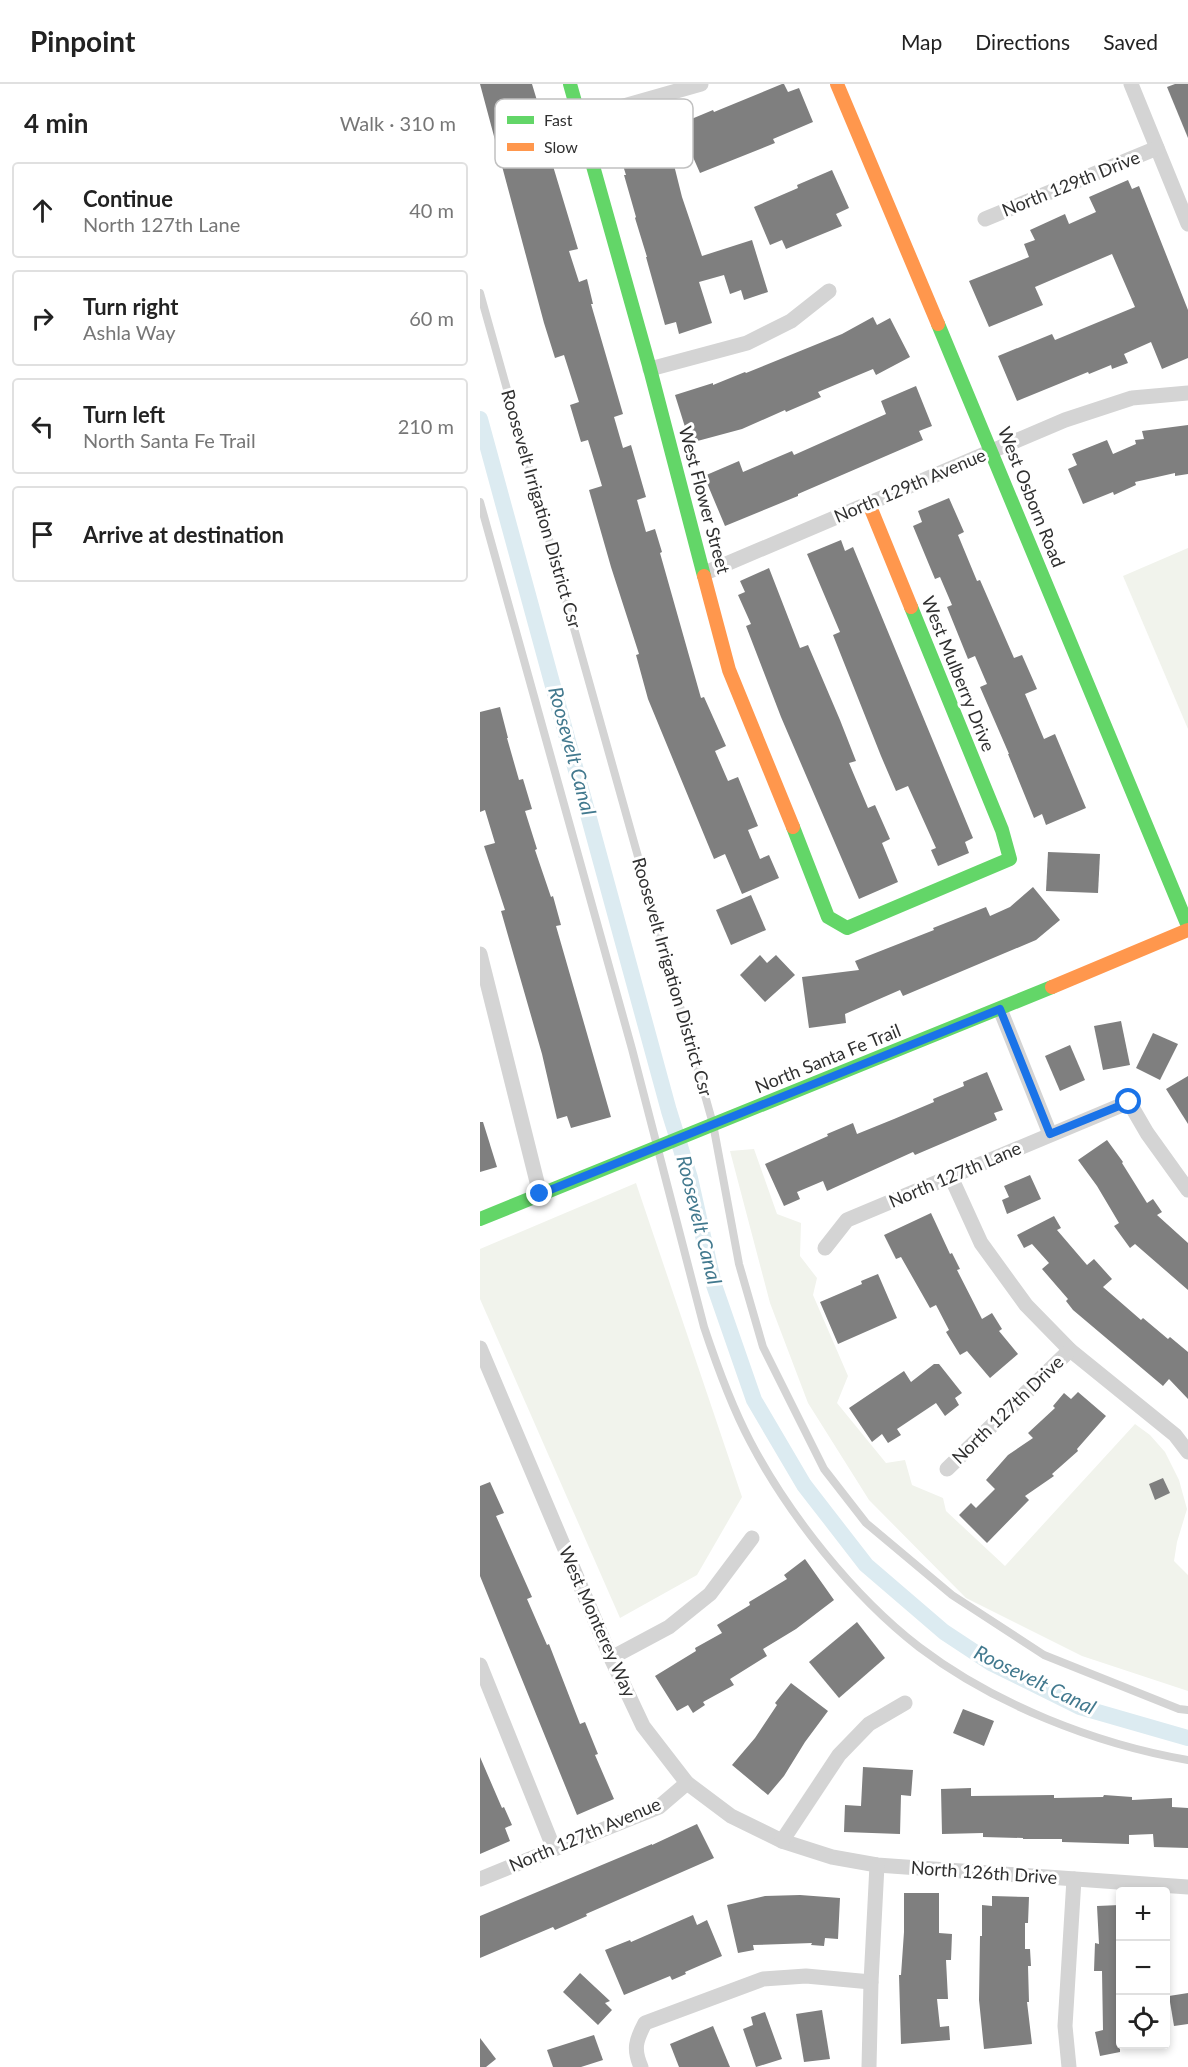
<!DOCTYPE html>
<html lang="en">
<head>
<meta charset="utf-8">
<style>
	body { margin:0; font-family:Lato,sans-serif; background:#f6f6f6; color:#222 }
	.controls { position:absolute; right:18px; bottom:18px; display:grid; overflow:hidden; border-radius:6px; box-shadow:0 3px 9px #0003 }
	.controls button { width:54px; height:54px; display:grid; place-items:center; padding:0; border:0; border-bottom:2px solid #e0e0e0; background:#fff; color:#222; font:30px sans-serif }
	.stop { position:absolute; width:18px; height:18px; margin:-14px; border:4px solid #1a73e8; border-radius:50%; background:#fff }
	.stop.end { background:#1a73e8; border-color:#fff; box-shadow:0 2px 6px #0008 }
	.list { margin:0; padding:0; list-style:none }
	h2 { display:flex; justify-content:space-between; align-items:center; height:78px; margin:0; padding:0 24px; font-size:26px }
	h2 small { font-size:20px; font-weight:400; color:#767676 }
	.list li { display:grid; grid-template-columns:39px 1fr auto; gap:18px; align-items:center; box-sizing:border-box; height:96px; margin:0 12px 12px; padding:0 12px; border:2px solid #e0e0e0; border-radius:6px }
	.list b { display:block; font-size:22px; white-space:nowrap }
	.list p { margin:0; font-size:20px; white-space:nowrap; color:#767676 }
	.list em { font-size:20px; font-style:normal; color:#767676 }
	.icon { flex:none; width:33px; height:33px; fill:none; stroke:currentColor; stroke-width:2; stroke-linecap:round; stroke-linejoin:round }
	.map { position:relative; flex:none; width:708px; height:1983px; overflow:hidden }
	header { display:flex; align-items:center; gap:36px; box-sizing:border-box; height:84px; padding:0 30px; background:#fff; border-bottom:2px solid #e0e0e0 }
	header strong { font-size:28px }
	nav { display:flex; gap:33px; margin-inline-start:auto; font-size:21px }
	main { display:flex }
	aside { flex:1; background:#fff }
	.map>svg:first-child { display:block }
</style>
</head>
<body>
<header>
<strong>Pinpoint</strong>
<nav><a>Map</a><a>Directions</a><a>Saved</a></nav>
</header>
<main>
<aside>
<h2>4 min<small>Walk · 310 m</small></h2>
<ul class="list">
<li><svg class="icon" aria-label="ahead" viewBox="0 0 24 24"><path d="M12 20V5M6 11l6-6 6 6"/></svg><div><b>Continue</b><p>North 127th Lane</p></div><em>40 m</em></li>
<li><svg class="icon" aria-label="right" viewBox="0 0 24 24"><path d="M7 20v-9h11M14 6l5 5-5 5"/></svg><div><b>Turn right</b><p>Ashla Way</p></div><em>60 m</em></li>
<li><svg class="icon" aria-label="left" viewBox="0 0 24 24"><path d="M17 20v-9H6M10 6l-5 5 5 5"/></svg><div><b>Turn left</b><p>North Santa Fe Trail</p></div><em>210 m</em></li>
<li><svg class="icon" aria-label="arrive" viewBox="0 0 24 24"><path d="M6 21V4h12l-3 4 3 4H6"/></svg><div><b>Arrive at destination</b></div></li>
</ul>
</aside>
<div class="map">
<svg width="708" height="1983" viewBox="0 0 708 1983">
	<rect width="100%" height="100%" fill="#fff"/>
	<!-- green -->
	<g fill="#f1f3ec">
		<path d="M 708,464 L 708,645 L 643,492 Z"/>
		<path d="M 274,1065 L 297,1130 L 321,1139 L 320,1172 L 337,1194 L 333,1211 L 368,1292 L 357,1319 L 406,1379 L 425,1376 L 432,1401 L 463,1414 L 466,1427 L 525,1482 L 655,1340 L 670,1351 L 685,1368 L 699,1396 L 707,1425 L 697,1458 L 694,1477 L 708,1491 L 708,1607 L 602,1572 L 486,1514 L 389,1416 L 328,1319 L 290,1219 L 250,1067 Z"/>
		<path d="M 156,1099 L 262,1413 L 217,1491 L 140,1534 L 0,1215 L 0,1165 Z"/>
	</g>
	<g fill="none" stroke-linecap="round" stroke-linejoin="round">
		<!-- canal -->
		<path stroke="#dcebf1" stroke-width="16" d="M 0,335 L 189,1027 L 210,1094 L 234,1201 L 274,1316 L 324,1401 L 386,1481 L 464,1548 L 511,1579 L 600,1623 L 708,1654"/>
	</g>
	<!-- building -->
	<g fill="#7f7f7f">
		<path d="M 0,0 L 52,0 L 68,53 L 76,82 L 73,82 L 98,165 L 89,167 L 99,198 L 107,195 L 113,220 L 111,220 L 143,330 L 134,333 L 143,364 L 151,361 L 166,413 L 157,416 L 166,448 L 175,445 L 182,468 L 180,469 L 221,614 L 224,613 L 246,662 L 235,667 L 248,697 L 258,693 L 278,742 L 268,746 L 280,775 L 289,771 L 299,794 L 262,810 L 245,770 L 234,775 L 168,615 L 156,571 L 159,570 L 131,483 L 109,406 L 122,402 L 108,356 L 101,358 L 90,321 L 99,318 L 84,271 L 75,274 L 64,239 Z"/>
		<path d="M 302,0 L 304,0 L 308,8 L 319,4 L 333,38 L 293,55 L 295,59 L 220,89 L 202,48 L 213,44 L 209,36 L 233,26 L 234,28 Z"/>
		<path d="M 695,0 L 708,0 L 708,54 L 687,3 Z"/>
		<path d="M 169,38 L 182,80 L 193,77 L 202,113 L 222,172 L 272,156 L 288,208 L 264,216 L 261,206 L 250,210 L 244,191 L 219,198 L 232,239 L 199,250 L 196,238 L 185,241 L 166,173 L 167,173 L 155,134 L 156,133 L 144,91 L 146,91 L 133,50 Z"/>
		<path d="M 352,86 L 369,124 L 356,130 L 362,142 L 306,165 L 302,156 L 290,161 L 274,123 L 318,104 L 317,101 Z"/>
		<path d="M 648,96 L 652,105 L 659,102 L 708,226 L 708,274 L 682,285 L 671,258 L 644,270 L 648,279 L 632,285 L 631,281 L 609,290 L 608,288 L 537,317 L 518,272 L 572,250 L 575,256 L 655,223 L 632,170 L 555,203 L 563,221 L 509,243 L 489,197 L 549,173 L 544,160 L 555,156 L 550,146 L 585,130 L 589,140 L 616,128 L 609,113 Z"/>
		<path d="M 393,233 L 397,241 L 410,234 L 430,273 L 396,291 L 393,285 L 338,308 L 341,313 L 306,328 L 305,326 L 262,345 L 210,359 L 195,311 L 233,299 L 233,301 L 265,288 L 266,289 L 362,250 Z"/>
		<path d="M 436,302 L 452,342 L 439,347 L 443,356 L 318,410 L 318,412 L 245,442 L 224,392 L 259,377 L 263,388 L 312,367 L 314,371 L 406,330 L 401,317 Z"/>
		<path d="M 708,341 L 708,390 L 695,392 L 695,389 L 655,398 L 656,401 L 634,411 L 633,408 L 603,420 L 588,385 L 597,381 L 592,370 L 627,356 L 633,370 L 656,360 L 655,356 L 664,355 L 662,347 Z"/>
		<path d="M 469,414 L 484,448 L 478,451 L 497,497 L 500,496 L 534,574 L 542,571 L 557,605 L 545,610 L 564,655 L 575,650 L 606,724 L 566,741 L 562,730 L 554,734 L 528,670 L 529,670 L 500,603 L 507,600 L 495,572 L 488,575 L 467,523 L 472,521 L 460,493 L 455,495 L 433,442 L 442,438 L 438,427 Z"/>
		<path d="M 361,456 L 365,467 L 373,463 L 493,754 L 485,758 L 489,769 L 458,782 L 451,766 L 456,764 L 428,702 L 416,707 L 401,672 L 353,551 L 360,548 L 327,470 Z"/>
		<path d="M 289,484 L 320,564 L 328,561 L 360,636 L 376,677 L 369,679 L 388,724 L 395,721 L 410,755 L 402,759 L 418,798 L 379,815 L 301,633 L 266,542 L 271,540 L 258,511 L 265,508 L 260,497 Z"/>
		<path d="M 20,623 L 28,654 L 27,654 L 39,696 L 43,695 L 52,725 L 45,727 L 57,765 L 55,766 L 71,813 L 73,812 L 81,841 L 76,842 L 131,1033 L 91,1044 L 87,1032 L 77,1035 L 62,970 L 21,827 L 25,826 L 4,762 L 15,759 L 5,726 L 0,728 L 0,628 Z"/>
		<path d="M 568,768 L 620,770 L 618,809 L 566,807 Z"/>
		<path d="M 553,803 L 580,836 L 556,856 L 423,912 L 420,906 L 365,930 L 366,939 L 329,944 L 322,893 L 379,886 L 375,877 L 454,846 L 453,844 L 506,823 L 510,832 L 530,823 Z"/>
		<path d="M 271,811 L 286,846 L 251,861 L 236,826 Z"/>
		<path d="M 280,871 L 287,879 L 296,871 L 315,891 L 285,918 L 260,891 Z"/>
		<path d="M 641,937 L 650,981 L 623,986 L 614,942 Z"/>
		<path d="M 673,949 L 698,960 L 680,996 L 656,984 Z"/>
		<path d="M 590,961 L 605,996 L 580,1007 L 565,972 Z"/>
		<path d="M 507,988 L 523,1026 L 514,1029 L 517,1036 L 435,1071 L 433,1068 L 347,1107 L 343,1097 L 317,1108 L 320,1115 L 304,1122 L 285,1080 L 348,1052 L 347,1050 L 373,1039 L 377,1050 L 414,1035 L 454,1018 L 453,1015 L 484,1002 L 483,998 Z"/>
		<path d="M 708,992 L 708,1040 L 686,1005 Z"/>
		<path d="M 0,1038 L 3,1038 L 17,1083 L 0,1088 Z"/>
		<path d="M 627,1056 L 643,1078 L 642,1079 L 667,1119 L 673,1115 L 682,1128 L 677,1131 L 708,1159 L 708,1206 L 655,1160 L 650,1164 L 634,1142 L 639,1139 L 617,1102 L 598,1076 Z"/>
		<path d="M 550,1091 L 561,1115 L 527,1130 L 522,1116 L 529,1113 L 524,1102 Z"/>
		<path d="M 451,1129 L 470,1170 L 472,1169 L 480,1185 L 477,1186 L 502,1235 L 512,1229 L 522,1245 L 519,1247 L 538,1270 L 510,1294 L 487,1267 L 480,1271 L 466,1248 L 469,1246 L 456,1221 L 450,1224 L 421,1173 L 416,1175 L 404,1151 Z"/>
		<path d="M 574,1132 L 581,1144 L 577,1146 L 607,1181 L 614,1175 L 632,1195 L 623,1203 L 661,1236 L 663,1234 L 688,1255 L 690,1253 L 708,1268 L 708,1315 L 689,1295 L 683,1302 L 593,1226 L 586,1217 L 588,1215 L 562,1185 L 569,1179 L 552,1160 L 544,1164 L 537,1151 Z"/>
		<path d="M 398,1190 L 417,1234 L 358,1260 L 340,1218 L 382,1200 L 381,1197 Z"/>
		<path d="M 454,1280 L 459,1280 L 482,1309 L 475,1314 L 479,1321 L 465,1332 L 456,1319 L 417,1345 L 421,1351 L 408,1359 L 402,1350 L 392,1358 L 369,1324 L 424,1287 L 431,1298 Z"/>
		<path d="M 598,1308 L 626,1332 L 597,1365 L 598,1367 L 572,1390 L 574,1392 L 545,1412 L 549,1416 L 507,1459 L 479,1431 L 491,1419 L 496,1424 L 515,1405 L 506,1396 L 528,1371 L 553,1354 L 548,1349 L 575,1324 L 573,1322 L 584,1309 L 591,1315 Z"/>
		<path d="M 683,1394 L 690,1409 L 675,1416 L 669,1400 Z"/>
		<path d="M 10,1398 L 24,1429 L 16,1432 L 52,1513 L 47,1515 L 67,1561 L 69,1560 L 100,1640 L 105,1638 L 118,1670 L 115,1671 L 134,1715 L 97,1731 L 0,1492 L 0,1402 Z"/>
		<path d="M 325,1475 L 354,1516 L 316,1545 L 283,1565 L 287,1572 L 250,1595 L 254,1601 L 223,1618 L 225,1621 L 213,1629 L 208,1621 L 197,1627 L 175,1592 L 216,1567 L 215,1564 L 242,1549 L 237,1541 L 270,1521 L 269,1518 L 307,1495 L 304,1491 Z"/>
		<path d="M 377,1538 L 405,1574 L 359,1614 L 329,1578 Z"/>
		<path d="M 311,1599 L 348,1627 L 325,1658 L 304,1692 L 288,1711 L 252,1681 L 275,1654 L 297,1621 L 295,1619 Z"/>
		<path d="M 483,1625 L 514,1637 L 504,1662 L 473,1649 Z"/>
		<path d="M 0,1673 L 22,1724 L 24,1723 L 32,1741 L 25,1744 L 30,1757 L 0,1770 Z"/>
		<path d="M 383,1683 L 433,1686 L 431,1712 L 421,1711 L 420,1750 L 364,1748 L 365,1721 L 381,1722 Z"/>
		<path d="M 491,1704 L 491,1712 L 574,1711 L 574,1714 L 623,1713 L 624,1711 L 652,1713 L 652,1716 L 692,1714 L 692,1723 L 708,1724 L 708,1764 L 674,1763 L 673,1750 L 649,1751 L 649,1760 L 582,1758 L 582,1755 L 543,1755 L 543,1754 L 503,1753 L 503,1749 L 462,1750 L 461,1705 Z"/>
		<path d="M 217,1740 L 234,1774 L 106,1830 L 107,1832 L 75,1846 L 73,1843 L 0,1874 L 0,1832 L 172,1760 L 172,1761 Z"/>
		<path d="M 424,1809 L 459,1809 L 459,1849 L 472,1850 L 471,1876 L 466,1876 L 468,1915 L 457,1915 L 460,1943 L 469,1942 L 470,1956 L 421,1960 L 419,1891 L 421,1891 L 424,1848 Z"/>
		<path d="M 320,1811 L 360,1814 L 358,1855 L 345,1854 L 344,1862 L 331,1861 L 332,1859 L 273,1861 L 274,1866 L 258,1869 L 247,1821 L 285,1812 Z"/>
		<path d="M 512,1812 L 549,1813 L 548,1839 L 545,1839 L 545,1865 L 550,1865 L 551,1882 L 548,1882 L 549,1918 L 547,1918 L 552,1960 L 504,1965 L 499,1916 L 500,1852 L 502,1852 L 502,1821 L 512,1822 Z"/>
		<path d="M 640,1821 L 640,1968 L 620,1972 L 615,1948 L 623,1946 L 622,1887 L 614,1887 L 615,1859 L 619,1860 L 617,1822 Z"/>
		<path d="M 213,1831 L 217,1841 L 227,1836 L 242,1872 L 205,1888 L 206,1890 L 192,1896 L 190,1892 L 144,1911 L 125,1866 L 150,1856 L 151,1858 Z"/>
		<path d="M 100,1889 L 130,1917 L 125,1919 L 132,1926 L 118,1941 L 83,1908 Z"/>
		<path d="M 708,1909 L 708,1940 L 694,1942 L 689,1912 Z"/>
		<path d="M 342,1926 L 350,1975 L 324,1978 L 316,1930 Z"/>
		<path d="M 285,1928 L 302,1975 L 276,1983 L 263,1945 L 273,1941 L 271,1933 Z"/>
		<path d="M 233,1942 L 250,1983 L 199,1983 L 190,1960 Z"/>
		<path d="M 114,1951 L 123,1976 L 101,1983 L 73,1983 L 67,1966 Z"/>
		<path d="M 0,1954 L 16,1975 L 6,1983 L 0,1983 Z"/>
	</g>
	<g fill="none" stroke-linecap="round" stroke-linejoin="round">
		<!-- lane -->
		<g stroke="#d4d4d4" stroke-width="8">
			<path d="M 0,209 L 233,1040 L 259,1180 L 283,1263 L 344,1385 L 386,1439 L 472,1511 L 564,1571 L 699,1625 L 708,1626"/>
			<path d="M 0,418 L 152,965 L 224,1243 C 237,1282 251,1321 270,1357 C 308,1430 373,1512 439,1563 C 514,1620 615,1660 708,1676"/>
		</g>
		<!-- street -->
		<g stroke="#d4d4d4" stroke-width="15">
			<path d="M 651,0 L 708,140"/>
			<path d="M 98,35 L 221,0"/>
			<path d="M 505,135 L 677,64"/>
			<path d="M 170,285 L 267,259 L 311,237 L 349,207"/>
			<path d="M 225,489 L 585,336 L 652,314 L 708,309"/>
			<path d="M 0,870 L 60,1110"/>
			<path d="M 520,925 L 570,1050"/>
			<path d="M 471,1093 L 501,1159 L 546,1221 L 590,1266 L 695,1351 L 708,1368"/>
			<path d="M 345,1164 L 367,1136 L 649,1018 L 667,1049 L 708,1106"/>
			<path d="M 0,1264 L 131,1574 L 163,1642 L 207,1699 L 251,1732 L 302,1757 L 352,1773 L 397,1781 L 708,1803"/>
			<path d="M 467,1385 L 590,1266"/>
			<path d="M 131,1574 L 189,1543 L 230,1510 L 272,1454"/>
			<path d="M 0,1581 L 74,1765"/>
			<path d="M 302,1757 L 359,1671 L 389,1640 L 425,1619"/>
			<path d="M 0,1795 L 179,1723 L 207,1699"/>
			<path d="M 161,1983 C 153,1965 156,1956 165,1939 L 283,1895 L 326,1892 L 391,1898"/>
			<path d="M 389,1983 L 391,1898 L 397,1781"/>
			<path d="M 589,1983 L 585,1942 L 594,1795"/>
		</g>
		<!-- fast -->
		<g stroke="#63d668" stroke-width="14">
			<path d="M 90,0 L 170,285 L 224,492"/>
			<path d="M 458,240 L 708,842"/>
			<path d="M 313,743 L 348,833 L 367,844 L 530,775 L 522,746 L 431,523"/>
			<path d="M 0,1135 L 572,903"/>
		</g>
		<!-- slow -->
		<g stroke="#ff974d" stroke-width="14">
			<path d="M 357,0 L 458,240"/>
			<path d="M 389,420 L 431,523"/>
			<path d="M 224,492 L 249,586 L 313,743"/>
			<path d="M 572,903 L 708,846"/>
		</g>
	</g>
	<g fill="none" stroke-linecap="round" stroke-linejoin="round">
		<!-- route -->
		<path stroke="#1a73e8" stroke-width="8" d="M 60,1110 L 520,925 L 570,1050 L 649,1018"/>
	</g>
	<g text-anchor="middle" stroke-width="6" stroke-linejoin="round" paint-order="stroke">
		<!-- street labels -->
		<g font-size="18" fill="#303030" stroke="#fff">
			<text transform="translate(591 100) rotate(-22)" y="6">North 129th Drive</text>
			<text transform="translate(430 402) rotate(-23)" y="6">North 129th Avenue</text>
			<text transform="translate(551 413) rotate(68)" y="6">West Osborn Road</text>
			<text transform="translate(224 416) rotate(75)" y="6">West Flower Street</text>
			<text transform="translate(61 425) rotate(74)" y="6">Roosevelt Irrigation District Csr</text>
			<text transform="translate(478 590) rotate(68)" y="6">West Mulberry Drive</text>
			<text transform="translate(192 893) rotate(74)" y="6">Roosevelt Irrigation District Csr</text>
			<text transform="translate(348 975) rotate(-22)" y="6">North Santa Fe Trail</text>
			<text transform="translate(475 1091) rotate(-23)" y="6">North 127th Lane</text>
			<text transform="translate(528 1326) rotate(-44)" y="6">North 127th Drive</text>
			<text transform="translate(117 1538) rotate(66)" y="6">West Monterey Way</text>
			<text transform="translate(105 1751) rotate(-23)" y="6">North 127th Avenue</text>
			<text transform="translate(504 1789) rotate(4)" y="6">North 126th Drive</text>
		</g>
		<!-- water labels -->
		<g font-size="20" font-style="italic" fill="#42798e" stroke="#fff">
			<text transform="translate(92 667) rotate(75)" y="7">Roosevelt Canal</text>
			<text transform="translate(219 1136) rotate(76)" y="7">Roosevelt Canal</text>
			<text transform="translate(555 1596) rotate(26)" y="7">Roosevelt Canal</text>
		</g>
	</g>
	<!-- legend -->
	<rect x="15" y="15" width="198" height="69" rx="9" fill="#fff" stroke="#c1c1c1" stroke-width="1.5"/>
	<rect x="27" y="32" width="27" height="8" fill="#63d668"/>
	<rect x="27" y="59" width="27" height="8" fill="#ff974d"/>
	<g font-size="16" fill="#303030">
		<text x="64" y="42">Fast</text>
		<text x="64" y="69">Slow</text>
	</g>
</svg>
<div class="controls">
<button>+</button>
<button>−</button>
<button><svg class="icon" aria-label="locate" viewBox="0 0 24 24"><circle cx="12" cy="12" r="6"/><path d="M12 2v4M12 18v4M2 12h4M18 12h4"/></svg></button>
</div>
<div class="stop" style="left:649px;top:1018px"></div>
<div class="stop end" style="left:60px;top:1110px"></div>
</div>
</main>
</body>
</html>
